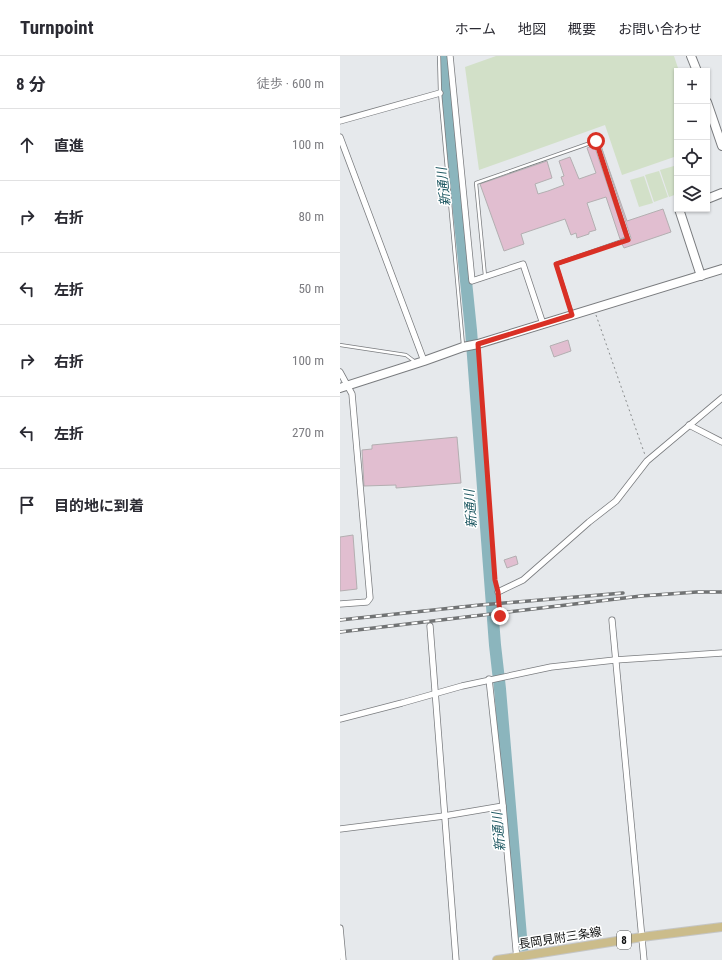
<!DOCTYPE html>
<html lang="ja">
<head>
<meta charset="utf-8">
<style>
	body { margin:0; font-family:"Roboto Condensed","Noto Sans JP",sans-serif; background:#f2f2f3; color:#2b2b33 }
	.controls { position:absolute; right:12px; top:12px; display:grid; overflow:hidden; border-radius:0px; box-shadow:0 1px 3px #0004 }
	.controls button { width:36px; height:36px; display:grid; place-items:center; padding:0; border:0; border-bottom:1px solid #e1e1e2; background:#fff; color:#2b2b33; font:20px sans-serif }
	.stop { position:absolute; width:12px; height:12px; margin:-9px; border:3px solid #d93025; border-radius:50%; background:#fff }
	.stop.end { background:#d93025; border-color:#fff; box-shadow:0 1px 4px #0008 }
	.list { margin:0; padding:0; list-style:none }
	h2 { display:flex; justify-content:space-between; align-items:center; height:52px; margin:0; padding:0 16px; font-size:17px }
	h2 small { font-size:13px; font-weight:400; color:#7c7c81 }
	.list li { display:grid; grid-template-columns:26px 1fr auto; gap:12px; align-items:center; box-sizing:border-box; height:72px; padding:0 16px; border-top:1px solid #e1e1e2 }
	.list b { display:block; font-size:15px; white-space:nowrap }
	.list em { font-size:13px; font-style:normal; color:#7c7c81 }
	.icon { flex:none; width:22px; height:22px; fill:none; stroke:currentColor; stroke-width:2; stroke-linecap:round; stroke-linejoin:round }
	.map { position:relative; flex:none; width:382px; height:904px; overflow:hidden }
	header { display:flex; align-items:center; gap:24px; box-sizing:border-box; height:56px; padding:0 20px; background:#fff; border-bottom:1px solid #e1e1e2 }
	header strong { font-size:19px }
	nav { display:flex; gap:22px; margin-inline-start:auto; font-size:14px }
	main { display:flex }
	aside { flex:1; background:#fff }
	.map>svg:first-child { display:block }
</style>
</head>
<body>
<header>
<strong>Turnpoint</strong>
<nav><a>ホーム</a><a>地図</a><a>概要</a><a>お問い合わせ</a></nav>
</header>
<main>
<aside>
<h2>8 分<small>徒歩 · 600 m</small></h2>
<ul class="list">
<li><svg class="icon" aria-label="ahead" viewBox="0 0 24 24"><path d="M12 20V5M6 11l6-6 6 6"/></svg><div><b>直進</b></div><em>100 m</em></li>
<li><svg class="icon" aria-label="right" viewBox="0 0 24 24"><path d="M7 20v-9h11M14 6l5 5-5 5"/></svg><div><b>右折</b></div><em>80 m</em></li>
<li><svg class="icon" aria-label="left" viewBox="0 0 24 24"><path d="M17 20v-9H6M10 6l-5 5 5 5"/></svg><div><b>左折</b></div><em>50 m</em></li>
<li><svg class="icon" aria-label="right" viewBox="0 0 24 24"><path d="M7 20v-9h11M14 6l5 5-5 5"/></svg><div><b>右折</b></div><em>100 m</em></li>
<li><svg class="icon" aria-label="left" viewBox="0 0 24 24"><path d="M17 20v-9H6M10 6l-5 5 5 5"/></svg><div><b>左折</b></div><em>270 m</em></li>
<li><svg class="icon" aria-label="arrive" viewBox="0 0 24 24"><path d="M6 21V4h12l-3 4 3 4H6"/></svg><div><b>目的地に到着</b></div></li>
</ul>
</aside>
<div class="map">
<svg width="382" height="904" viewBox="0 0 382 904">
	<rect width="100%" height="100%" fill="#e6e9ec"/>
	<!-- green -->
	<g fill="#d2e0c8">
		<path d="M 156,0 L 334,0 L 339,15 L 337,15 L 337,100 L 282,119 L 265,69 L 139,114 L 125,11 Z"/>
		<path d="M 334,110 L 337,119 L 337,138 L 329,141 L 320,114 Z"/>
		<path d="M 319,115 L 328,141 L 314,146 L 305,119 Z"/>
		<path d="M 304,120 L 313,147 L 299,151 L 290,124 Z"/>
	</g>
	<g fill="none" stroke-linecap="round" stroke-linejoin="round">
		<!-- river -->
		<path stroke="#8bb5bd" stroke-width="12" d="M 103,0 L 131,274 L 155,589 L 160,633 L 183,904"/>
	</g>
	<!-- building -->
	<g fill="#e1bed0" stroke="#b3afb1">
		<path d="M 260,87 L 287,165 L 323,153 L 331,176 L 284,192 L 282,188 L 290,185 L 291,182 Z"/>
		<path d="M 254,89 L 285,181 L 280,183 L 266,141 L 247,147 L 256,174 L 249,176 L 249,178 L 237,182 L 236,177 L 231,179 L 225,163 L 181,178 L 184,188 L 164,195 L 140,128 L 207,105 L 212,122 L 195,128 L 198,138 L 208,135 L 224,129 L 221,121 L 224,120 L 219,105 L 230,101 L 239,123 L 256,117 L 247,92 Z"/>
		<path d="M 228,284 L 231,295 L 214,301 L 210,290 Z"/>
		<path d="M 117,381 L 121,427 L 56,432 L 56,429 L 24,430 L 22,394 L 32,393 L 32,389 Z"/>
		<path d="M 13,479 L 17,533 L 0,535 L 0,481 Z"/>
		<path d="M 176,500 L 178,508 L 167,512 L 164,504 Z"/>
	</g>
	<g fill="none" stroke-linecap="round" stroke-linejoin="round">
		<defs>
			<g id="lane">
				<path d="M 99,0 L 100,37 L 123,289"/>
				<path d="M 145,220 L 136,127 L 256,85 L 288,183 L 216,208 L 232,258"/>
				<path d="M 0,289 L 66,299 L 74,305"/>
				<path d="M 158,536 L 160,560"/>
			</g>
			<g id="street">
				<path d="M 110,0 L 132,225 L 183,208 L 203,268"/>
				<path d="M 0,65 L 100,37"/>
				<path d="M 0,81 L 84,305"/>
				<path d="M 0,316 L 12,338 L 30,542 L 27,546 L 0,548"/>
				<path d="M 349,369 L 382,386"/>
				<path d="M 158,536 L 183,524 L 249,466 L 276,445 L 307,405 L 382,342"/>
				<path d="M 272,564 L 304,904"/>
				<path d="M 90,570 L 116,904"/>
				<path d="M 149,623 L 163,750 L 177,904"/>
				<path d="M 0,663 L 62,647 L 122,630 L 211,611 L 275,604 L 382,597"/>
				<path d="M 0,773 L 104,760 L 163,750"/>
				<path d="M 0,872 L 3,904"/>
			</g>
			<g id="secondary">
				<path d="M 351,0 L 357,15"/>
				<path d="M 367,46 L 382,90"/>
				<path d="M 367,143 L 382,137"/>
				<path d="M 340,153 L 339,153 L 361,220"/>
				<path d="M 0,332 L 84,305 L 123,291 L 138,288 L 382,213"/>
			</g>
			<path id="primary" d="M 157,904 L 302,881 L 382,871"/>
		</defs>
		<!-- lane casing -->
		<use href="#lane" stroke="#7a7c7f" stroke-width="4"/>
		<!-- street casing -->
		<use href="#street" stroke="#7a7c7f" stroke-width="7"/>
		<!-- secondary casing -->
		<use href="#secondary" stroke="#7a7c7f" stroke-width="10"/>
		<!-- primary casing -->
		<use href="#primary" stroke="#c5c6c6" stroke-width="10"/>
		<!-- path -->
		<g stroke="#8b8e8f" stroke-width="1" stroke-dasharray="2 3" stroke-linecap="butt">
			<path d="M 256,259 L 305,399"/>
			<path d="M 138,295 L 156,529"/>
		</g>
		<!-- lane -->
		<use href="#lane" stroke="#fff" stroke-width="2.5"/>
		<!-- street -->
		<use href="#street" stroke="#fff" stroke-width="5.5"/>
		<!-- secondary -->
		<use href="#secondary" stroke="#fff" stroke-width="8"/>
		<!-- primary -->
		<use href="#primary" stroke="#cbbc8b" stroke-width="8"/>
		<defs>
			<g id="rail">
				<path d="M 0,564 L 140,549 L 283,537"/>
				<path d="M 0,576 L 301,540 L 357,536 L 382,536"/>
			</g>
		</defs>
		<!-- rail casing -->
		<use href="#rail" stroke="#717374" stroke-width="3.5"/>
		<!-- rail -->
		<use href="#rail" stroke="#fff" stroke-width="2" stroke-dasharray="6" stroke-linecap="butt"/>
	</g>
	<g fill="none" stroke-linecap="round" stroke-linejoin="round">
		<!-- route -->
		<path stroke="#d93025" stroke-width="5" d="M 160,560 L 158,536 L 155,524 L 138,288 L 232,259 L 216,208 L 288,184 L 256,85"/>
	</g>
	<g text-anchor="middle" stroke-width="3" stroke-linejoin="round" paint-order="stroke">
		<!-- shield labels -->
		<rect fill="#fff" stroke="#575858" stroke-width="1" x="277" y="875" width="14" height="18" rx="3"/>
		<g font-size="11" font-weight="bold" fill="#0f1010">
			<text x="284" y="888">8</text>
		</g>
		<!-- street labels -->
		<g font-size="12" fill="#0f1010" stroke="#fff">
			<text transform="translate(220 882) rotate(-9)" y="4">長岡見附三条線</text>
		</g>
		<!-- water labels -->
		<g font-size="13" font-style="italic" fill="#1d5761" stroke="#fff">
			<text transform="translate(103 131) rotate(-96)" y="5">新通川</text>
			<text transform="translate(130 453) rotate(-94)" y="5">新通川</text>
			<text transform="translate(158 776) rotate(-95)" y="5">新通川</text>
		</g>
	</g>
</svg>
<div class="controls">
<button>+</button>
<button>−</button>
<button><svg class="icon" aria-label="locate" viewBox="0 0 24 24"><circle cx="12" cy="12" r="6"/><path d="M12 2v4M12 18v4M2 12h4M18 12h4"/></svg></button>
<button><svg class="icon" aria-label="layers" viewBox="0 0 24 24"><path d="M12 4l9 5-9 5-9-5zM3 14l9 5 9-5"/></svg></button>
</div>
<div class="stop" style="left:256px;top:85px"></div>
<div class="stop end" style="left:160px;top:560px"></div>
</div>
</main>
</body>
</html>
